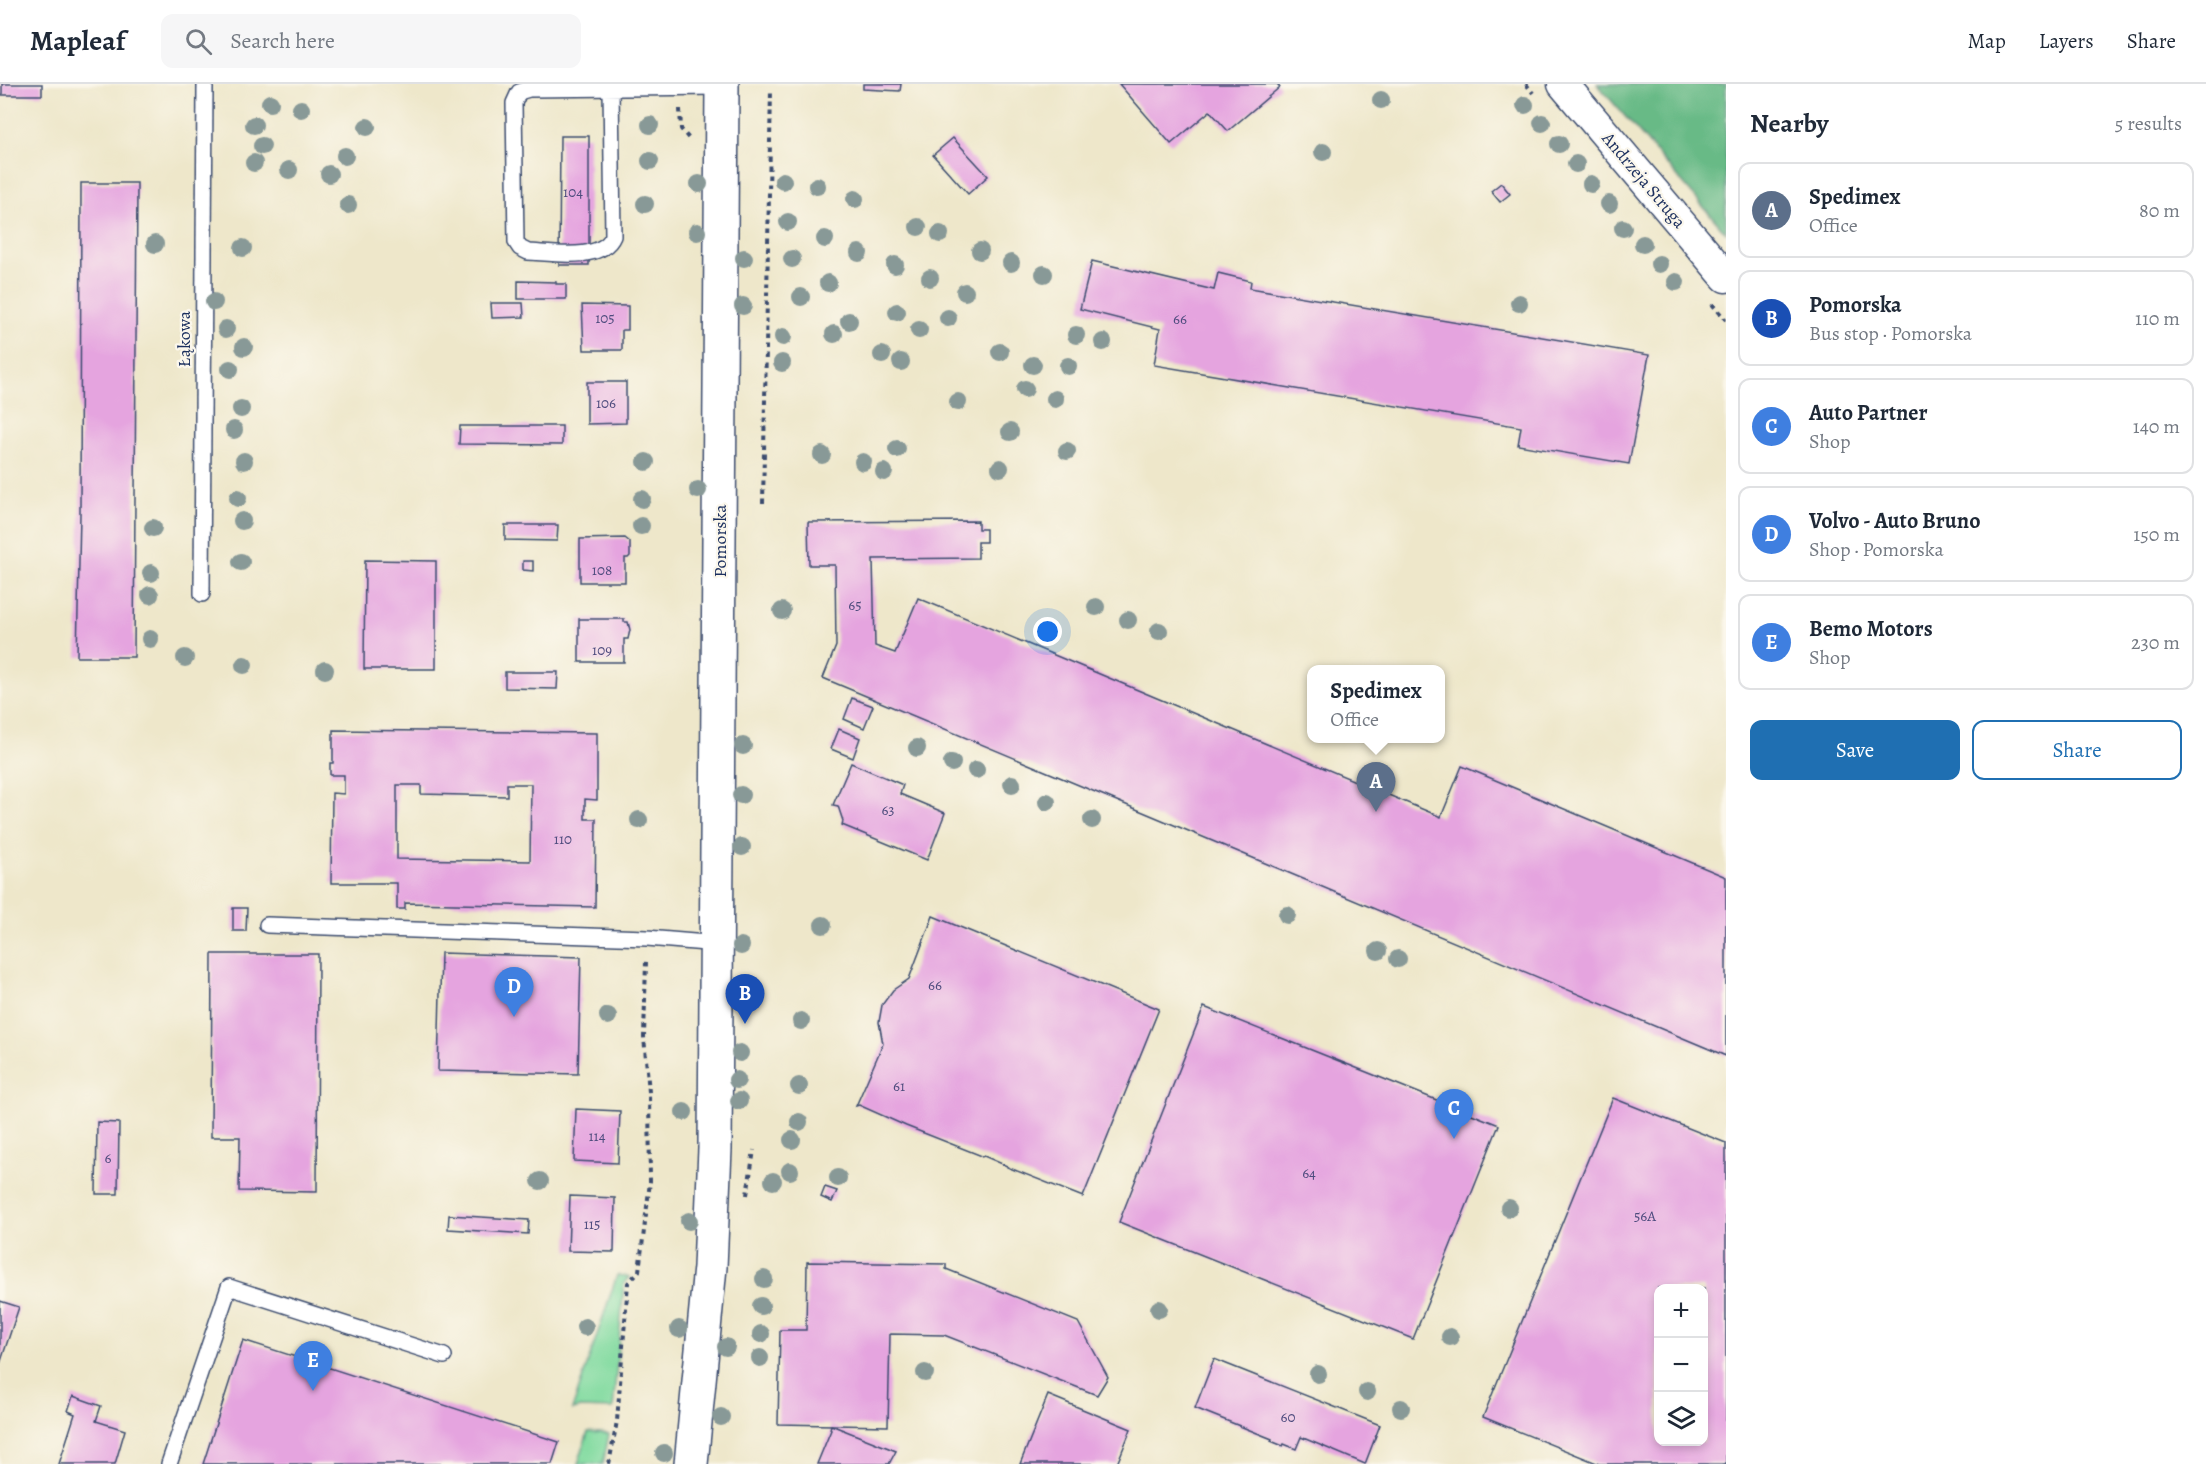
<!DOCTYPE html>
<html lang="en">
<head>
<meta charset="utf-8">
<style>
	body { margin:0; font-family:Alegreya,serif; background:#f6f6f7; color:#1f2937 }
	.controls { position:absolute; right:18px; bottom:18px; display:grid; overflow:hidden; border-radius:12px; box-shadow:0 3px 9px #0003 }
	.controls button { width:54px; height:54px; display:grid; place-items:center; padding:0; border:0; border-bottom:2px solid #e0e1e3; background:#fff; color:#1f2937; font:30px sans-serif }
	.you { position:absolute; left:1048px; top:548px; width:21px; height:21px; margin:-15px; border:4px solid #fff; border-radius:50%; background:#1a73e8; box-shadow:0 0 0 9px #1a73e833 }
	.badge { display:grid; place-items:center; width:39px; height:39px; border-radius:50%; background:#1f6fb2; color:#fff; font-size:20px; font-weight:700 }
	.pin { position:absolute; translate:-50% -50px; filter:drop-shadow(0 2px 3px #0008) }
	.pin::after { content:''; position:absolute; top:32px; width:21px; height:18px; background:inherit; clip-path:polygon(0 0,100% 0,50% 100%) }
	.popup { position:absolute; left:1307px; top:581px; width:138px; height:78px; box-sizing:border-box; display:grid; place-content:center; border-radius:12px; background:#fff; filter:drop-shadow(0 2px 4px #0005); font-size:20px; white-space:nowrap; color:#747a83 }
	.popup b { font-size:22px; color:#1f2937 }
	.popup::after { content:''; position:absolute; left:50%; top:100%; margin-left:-12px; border:12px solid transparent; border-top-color:#fff }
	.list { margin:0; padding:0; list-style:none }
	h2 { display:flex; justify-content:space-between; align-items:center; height:78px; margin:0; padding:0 24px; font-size:26px }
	h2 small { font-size:20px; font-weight:400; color:#747a83 }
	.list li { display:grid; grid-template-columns:39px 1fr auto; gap:18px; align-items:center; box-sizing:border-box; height:96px; margin:0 12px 12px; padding:0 12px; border:2px solid #e0e1e3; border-radius:12px }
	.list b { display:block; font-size:22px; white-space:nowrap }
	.list p { margin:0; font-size:20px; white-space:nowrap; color:#747a83 }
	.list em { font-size:20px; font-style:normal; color:#747a83 }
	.actions { display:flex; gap:12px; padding:18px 24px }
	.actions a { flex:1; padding:14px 0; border:2px solid #1f6fb2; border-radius:12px; text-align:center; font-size:21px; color:#1f6fb2 }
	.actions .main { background:#1f6fb2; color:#fff }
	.icon { flex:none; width:33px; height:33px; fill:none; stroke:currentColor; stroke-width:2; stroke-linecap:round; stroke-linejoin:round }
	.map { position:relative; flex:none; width:1726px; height:1380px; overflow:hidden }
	header { display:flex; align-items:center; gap:36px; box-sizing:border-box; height:84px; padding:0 30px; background:#fff; border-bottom:2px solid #e0e1e3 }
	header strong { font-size:28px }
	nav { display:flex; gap:33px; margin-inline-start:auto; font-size:21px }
	.search { width:420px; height:54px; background:#f6f6f7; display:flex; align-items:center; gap:15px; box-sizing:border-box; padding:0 21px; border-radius:12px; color:#747a83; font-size:22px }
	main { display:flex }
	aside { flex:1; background:#fff }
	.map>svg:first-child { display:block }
</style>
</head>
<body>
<header>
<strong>Mapleaf</strong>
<div class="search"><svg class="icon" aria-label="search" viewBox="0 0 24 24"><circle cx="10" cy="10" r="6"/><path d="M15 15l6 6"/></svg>Search here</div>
<nav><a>Map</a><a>Layers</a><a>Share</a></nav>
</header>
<main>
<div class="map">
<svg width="1726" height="1380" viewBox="0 0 1726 1380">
	<rect width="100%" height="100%" fill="#fbf7ec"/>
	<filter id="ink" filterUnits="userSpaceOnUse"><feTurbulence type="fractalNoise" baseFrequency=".0167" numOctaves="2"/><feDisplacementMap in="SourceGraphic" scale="12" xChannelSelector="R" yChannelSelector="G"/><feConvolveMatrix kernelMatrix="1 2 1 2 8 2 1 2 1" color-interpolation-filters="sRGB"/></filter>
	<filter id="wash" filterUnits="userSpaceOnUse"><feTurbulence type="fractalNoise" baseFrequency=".008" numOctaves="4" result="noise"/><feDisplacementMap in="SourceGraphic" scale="24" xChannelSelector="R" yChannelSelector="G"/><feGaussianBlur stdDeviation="1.35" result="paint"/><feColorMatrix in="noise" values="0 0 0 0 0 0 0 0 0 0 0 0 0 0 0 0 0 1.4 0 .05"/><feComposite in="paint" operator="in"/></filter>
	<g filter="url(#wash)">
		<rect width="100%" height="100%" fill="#eee7ca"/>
		<!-- green -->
		<g fill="#80da9f" stroke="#4e847e" stroke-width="1.5">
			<path d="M 617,1191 L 629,1193 L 624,1199 L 613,1325 L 580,1324 L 572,1326 Z"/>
			<path d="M 588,1348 L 609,1350 L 603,1380 L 578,1380 Z"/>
		</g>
		<!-- forest -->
		<path fill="#68ba86" stroke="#427472" stroke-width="1.5" d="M 1597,0 L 1726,0 L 1726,149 Z"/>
		<g id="blocks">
			<!-- building -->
			<g fill="#e5a4df" fill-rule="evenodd">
				<rect x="2" y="0" width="40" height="11"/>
				<path d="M 863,0 L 901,0 L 900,7 L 863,5 Z"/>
				<path d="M 1119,0 L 1277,0 L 1280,3 L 1228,47 L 1210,27 L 1171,60 Z"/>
				<path d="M 560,52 L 589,52 L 589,181 L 559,181 Z"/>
				<path d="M 953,54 L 988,92 L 968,110 L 933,71 Z"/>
				<path d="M 81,99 L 137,99 L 134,573 L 77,573 L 80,430 Z"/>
				<path d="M 1501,99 L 1510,110 L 1500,118 L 1491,107 Z"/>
				<path d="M 1092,177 L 1214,206 L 1218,189 L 1251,197 L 1250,204 L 1649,271 L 1629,380 L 1518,361 L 1521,343 L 1154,281 L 1160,245 L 1080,225 Z"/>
				<path d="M 518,197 L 556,198 L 556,200 L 566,200 L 566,215 L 518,215 Z"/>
				<path d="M 491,219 L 523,219 L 524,233 L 492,234 Z"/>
				<path d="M 582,221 L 628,222 L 628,246 L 622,246 L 622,266 L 584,266 Z"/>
				<path d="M 587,298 L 626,298 L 626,339 L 587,340 Z"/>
				<path d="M 460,342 L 562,342 L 562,361 L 459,360 Z"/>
				<path d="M 978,437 L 978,445 L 986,445 L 986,458 L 978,458 L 978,474 L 873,475 L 875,562 L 895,569 L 918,514 L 1441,733 L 1462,682 L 1726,793 L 1726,972 L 823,594 L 836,562 L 835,481 L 809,481 L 808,438 Z"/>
				<path d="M 505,441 L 558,441 L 557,457 L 505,456 Z"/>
				<path d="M 625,454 L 630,458 L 630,472 L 628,474 L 625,474 L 625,498 L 580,498 L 580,455 Z"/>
				<path d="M 365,476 L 436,477 L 436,585 L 364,585 Z"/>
				<path d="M 523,477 L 533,477 L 533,487 L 523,486 Z"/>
				<path d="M 579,535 L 624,535 L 624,538 L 628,538 L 630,546 L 628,555 L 624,555 L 624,578 L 579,578 Z"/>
				<path d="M 505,588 L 558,588 L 557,605 L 505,604 Z"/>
				<path d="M 852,614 L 873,622 L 864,644 L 844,635 Z"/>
				<path d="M 839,645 L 860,654 L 853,674 L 831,665 Z"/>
				<path d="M 333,646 L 597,649 L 597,716 L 585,715 L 585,735 L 596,735 L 595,823 L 405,819 L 405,825 L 397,825 L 397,799 L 331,799 L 332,709 L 344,710 L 344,691 L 330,691 L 330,679 L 333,679 ZM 507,700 L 531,700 L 530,777 L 397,775 L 397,701 L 421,701 L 421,710 L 507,712 Z"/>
				<path d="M 851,679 L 903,701 L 900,710 L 945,729 L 927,776 L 842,741 L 843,737 L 838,722 L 833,721 Z"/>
				<path d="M 233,824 L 247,824 L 246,847 L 233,847 Z"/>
				<path d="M 933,832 L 1159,925 L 1083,1113 L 1007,1083 L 1007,1082 L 984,1072 L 981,1073 L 982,1072 L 906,1042 L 859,1021 L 856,1022 L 883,960 L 879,938 L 882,921 L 893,906 L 909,895 Z"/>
				<path d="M 441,869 L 581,873 L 578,990 L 438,987 Z"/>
				<path d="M 212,870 L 318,870 L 317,1108 L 239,1107 L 240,1053 L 211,1053 Z"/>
				<path d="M 1204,923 L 1499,1041 L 1413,1255 L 1119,1138 Z"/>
				<path d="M 1613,1014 L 1726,1059 L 1726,1380 L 1599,1380 L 1483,1333 ZM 1658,1204 L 1704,1204 L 1704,1358 L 1658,1358 Z"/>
				<path d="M 576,1025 L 620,1027 L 618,1079 L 574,1077 Z"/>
				<path d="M 97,1038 L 119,1039 L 118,1110 L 96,1110 Z"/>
				<path d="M 825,1103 L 837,1107 L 832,1118 L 821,1113 Z"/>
				<path d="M 570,1112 L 615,1114 L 614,1168 L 568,1167 Z"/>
				<path d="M 449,1131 L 529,1136 L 528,1150 L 448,1145 Z"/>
				<path d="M 807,1178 L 946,1180 L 946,1185 L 1078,1238 L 1108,1293 L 1097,1311 L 944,1251 L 890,1250 L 888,1342 L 778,1340 L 780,1246 L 806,1246 Z"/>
				<path d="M 0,1217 L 19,1223 L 0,1280 Z"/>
				<path d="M 243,1256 L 559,1358 L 552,1380 L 203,1380 Z"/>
				<path d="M 1214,1275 L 1380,1341 L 1365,1380 L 1301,1353 L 1296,1365 L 1284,1360 L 1283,1362 L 1271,1357 L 1272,1355 L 1195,1324 Z"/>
				<path d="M 1048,1311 L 1131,1345 L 1117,1380 L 1020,1380 Z"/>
				<path d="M 73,1312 L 101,1322 L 96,1337 L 125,1346 L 115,1380 L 59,1380 L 75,1330 L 68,1327 Z"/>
				<path d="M 831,1341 L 896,1367 L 889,1380 L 817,1380 L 831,1346 L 830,1345 Z"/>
			</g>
		</g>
	</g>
	<g filter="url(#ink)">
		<use href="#blocks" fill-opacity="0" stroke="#3b4b6e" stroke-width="1.5"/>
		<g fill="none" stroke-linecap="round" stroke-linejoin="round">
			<defs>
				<g id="service">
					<path d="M 611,5 L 613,152 C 602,178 552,169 528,168 L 520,164 L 516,158 L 514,19 L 519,8 L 529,5 L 722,3"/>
					<path d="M 202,510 L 205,0"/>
					<path d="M 267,841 L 647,854 L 718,860"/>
					<path d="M 169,1380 L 229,1203 L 444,1272"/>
				</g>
				<path id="minor" d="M 1563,0 L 1726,193"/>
				<path id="tertiary" d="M 691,1380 L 710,1183 L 715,1065 L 722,0"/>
			</defs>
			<!-- service casing -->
			<use href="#service" stroke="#3b4b6e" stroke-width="18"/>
			<!-- minor casing -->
			<use href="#minor" stroke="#3b4b6e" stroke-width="33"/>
			<!-- tertiary casing -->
			<use href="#tertiary" stroke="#3b4b6e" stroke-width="36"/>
			<!-- path -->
			<g stroke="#3b4b6e" stroke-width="4" stroke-dasharray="4.5 4.5" stroke-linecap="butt">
				<path d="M 1526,0 L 1533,9"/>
				<path d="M 680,25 L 681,45 L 690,56"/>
				<path d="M 1712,220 L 1726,236"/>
				<path d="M 763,419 L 771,6"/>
				<path d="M 747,1111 L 754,1066"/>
				<path d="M 609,1380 L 617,1337 L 628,1199 L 639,1187 L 650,1098 L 649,1008 L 644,953 L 646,877"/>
			</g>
			<!-- service -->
			<use href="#service" stroke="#fff" stroke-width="15"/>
			<!-- minor -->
			<use href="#minor" stroke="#fff" stroke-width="30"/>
			<!-- tertiary -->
			<use href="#tertiary" stroke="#fff" stroke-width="33"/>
		</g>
		<!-- trees -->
		<g fill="#889997">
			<circle cx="1381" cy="16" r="9"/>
			<circle cx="270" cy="19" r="9"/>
			<circle cx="1525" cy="21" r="9"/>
			<circle cx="301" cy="25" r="9"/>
			<circle cx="1542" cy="39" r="9"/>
			<circle cx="254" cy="41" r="9"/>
			<circle cx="650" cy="41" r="9"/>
			<circle cx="367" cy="43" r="9"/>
			<circle cx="1559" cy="60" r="9"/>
			<circle cx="262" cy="62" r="9"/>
			<circle cx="1323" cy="68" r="9"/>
			<circle cx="345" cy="72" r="9"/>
			<circle cx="650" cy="77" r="9"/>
			<circle cx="254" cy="79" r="9"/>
			<circle cx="1576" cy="80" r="9"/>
			<circle cx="289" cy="86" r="9"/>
			<circle cx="329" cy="90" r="9"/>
			<circle cx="783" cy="97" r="9"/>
			<circle cx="699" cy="100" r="9"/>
			<circle cx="1591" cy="100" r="9"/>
			<circle cx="817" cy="102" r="9"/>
			<circle cx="855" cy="115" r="9"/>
			<circle cx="645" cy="120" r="9"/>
			<circle cx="1609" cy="120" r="9"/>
			<circle cx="348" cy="121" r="9"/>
			<circle cx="788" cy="138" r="9"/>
			<circle cx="918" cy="143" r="9"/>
			<circle cx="1623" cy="144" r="9"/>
			<circle cx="697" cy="148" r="9"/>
			<circle cx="940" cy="150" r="9"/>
			<circle cx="825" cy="155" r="9"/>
			<circle cx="155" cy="160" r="9"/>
			<circle cx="1643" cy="160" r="9"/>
			<circle cx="243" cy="164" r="9"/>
			<circle cx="980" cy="167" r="9"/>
			<circle cx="859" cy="169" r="9"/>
			<circle cx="744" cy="174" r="9"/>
			<circle cx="792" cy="175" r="9"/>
			<circle cx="1011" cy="179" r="9"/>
			<circle cx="1659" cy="180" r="9"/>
			<circle cx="895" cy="181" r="9"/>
			<circle cx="1044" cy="190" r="9"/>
			<circle cx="930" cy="194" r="9"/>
			<circle cx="1676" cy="198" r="9"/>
			<circle cx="828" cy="199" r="9"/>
			<circle cx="965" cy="208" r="9"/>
			<circle cx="801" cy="213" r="9"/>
			<circle cx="214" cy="218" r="9"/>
			<circle cx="1519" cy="219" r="9"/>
			<circle cx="743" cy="222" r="9"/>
			<circle cx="897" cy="228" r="9"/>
			<circle cx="948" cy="234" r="9"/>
			<circle cx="849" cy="237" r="9"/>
			<circle cx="226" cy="245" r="9"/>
			<circle cx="919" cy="246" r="9"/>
			<circle cx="834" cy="250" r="9"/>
			<circle cx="1076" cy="251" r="9"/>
			<circle cx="783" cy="253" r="9"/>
			<circle cx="1103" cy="258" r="9"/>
			<circle cx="244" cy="263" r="9"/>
			<circle cx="1000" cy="268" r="9"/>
			<circle cx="882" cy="271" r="9"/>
			<circle cx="901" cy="278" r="9"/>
			<circle cx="782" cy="279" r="9"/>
			<circle cx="1033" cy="281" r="9"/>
			<circle cx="1068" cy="282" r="9"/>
			<circle cx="230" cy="285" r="9"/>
			<circle cx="1025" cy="305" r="9"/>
			<circle cx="1055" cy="315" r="9"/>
			<circle cx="958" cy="318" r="9"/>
			<circle cx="241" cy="325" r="9"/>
			<circle cx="234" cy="346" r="9"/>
			<circle cx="1010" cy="348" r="9"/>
			<circle cx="897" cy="365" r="9"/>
			<circle cx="1067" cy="367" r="9"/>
			<circle cx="822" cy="371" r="9"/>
			<circle cx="244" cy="377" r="9"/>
			<circle cx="646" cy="378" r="9"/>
			<circle cx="863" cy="378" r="9"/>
			<circle cx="1000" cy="384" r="9"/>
			<circle cx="884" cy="388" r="9"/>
			<circle cx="698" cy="406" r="9"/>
			<circle cx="238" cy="414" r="9"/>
			<circle cx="642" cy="415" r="9"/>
			<circle cx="242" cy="437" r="9"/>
			<circle cx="641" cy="442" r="9"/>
			<circle cx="153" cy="444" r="9"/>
			<circle cx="241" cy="478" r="9"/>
			<circle cx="151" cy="489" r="9"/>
			<circle cx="150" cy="511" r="9"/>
			<circle cx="1096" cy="523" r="9"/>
			<circle cx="782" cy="527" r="9"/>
			<circle cx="1128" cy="536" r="9"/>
			<circle cx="1159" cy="547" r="9"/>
			<circle cx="150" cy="555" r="9"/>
			<circle cx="185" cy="574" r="9"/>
			<circle cx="244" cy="581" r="9"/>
			<circle cx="325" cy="586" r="9"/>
			<circle cx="743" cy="662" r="9"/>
			<circle cx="917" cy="664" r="9"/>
			<circle cx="952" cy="679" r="9"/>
			<circle cx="976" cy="686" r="9"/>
			<circle cx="1012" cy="700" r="9"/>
			<circle cx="741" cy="711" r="9"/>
			<circle cx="1047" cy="718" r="9"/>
			<circle cx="639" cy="736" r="9"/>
			<circle cx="1092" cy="736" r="9"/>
			<circle cx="742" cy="763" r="9"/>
			<circle cx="1287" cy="831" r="9"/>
			<circle cx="823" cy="841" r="9"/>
			<circle cx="741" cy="862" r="9"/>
			<circle cx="1378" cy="867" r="9"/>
			<circle cx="1398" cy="875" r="9"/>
			<circle cx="742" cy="915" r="9"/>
			<circle cx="608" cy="932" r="9"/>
			<circle cx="801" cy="937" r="9"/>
			<circle cx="740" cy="969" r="9"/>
			<circle cx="737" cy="996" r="9"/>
			<circle cx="799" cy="1002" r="9"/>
			<circle cx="739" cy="1017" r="9"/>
			<circle cx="684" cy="1028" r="9"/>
			<circle cx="799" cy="1038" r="9"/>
			<circle cx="792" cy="1056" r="9"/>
			<circle cx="790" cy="1087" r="9"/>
			<circle cx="838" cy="1094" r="9"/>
			<circle cx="540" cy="1097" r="9"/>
			<circle cx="773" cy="1097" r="9"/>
			<circle cx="1509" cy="1124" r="9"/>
			<circle cx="689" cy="1137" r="9"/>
			<circle cx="764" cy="1195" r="9"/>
			<circle cx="761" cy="1222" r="9"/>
			<circle cx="1159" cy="1225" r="9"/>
			<circle cx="585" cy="1243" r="9"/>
			<circle cx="679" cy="1245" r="9"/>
			<circle cx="761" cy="1250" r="9"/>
			<circle cx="1450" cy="1253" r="9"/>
			<circle cx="726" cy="1263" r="9"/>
			<circle cx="760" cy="1274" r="9"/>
			<circle cx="925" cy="1289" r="9"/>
			<circle cx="1318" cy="1290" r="9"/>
			<circle cx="1367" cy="1308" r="9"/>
			<circle cx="1401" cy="1324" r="9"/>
			<circle cx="721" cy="1333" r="9"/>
			<circle cx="664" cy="1369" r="9"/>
		</g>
	</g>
	<g text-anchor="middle" stroke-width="4.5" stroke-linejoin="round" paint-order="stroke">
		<!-- number labels -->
		<g font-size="15" fill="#4e4c7e">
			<text x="573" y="113">104</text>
			<text x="605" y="239">105</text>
			<text x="1180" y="240">66</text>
			<text x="606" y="324">106</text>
			<text x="602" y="491">108</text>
			<text x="855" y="526">65</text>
			<text x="602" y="571">109</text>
			<text x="888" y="731">63</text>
			<text x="563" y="760">110</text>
			<text x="935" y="906">66</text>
			<text x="899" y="1007">61</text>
			<text x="597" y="1057">114</text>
			<text x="108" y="1079">6</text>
			<text x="1309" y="1094">64</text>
			<text x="1645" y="1137">56A</text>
			<text x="592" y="1145">115</text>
			<text x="1288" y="1338">60</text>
		</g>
		<!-- street labels -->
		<g font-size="18" fill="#1b2f5e" stroke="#fbf7ec">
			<text transform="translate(1644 96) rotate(50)" y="6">Andrzeja Struga</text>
			<text transform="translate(184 255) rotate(-90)" y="6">Łąkowa</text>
			<text transform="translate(720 457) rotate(-90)" y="6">Pomorska</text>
		</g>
	</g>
</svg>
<div class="controls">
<button>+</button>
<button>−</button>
<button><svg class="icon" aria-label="layers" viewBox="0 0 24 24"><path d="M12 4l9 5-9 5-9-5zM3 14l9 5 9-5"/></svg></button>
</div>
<div class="you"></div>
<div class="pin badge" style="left:1376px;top:728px;background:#5c6f8a">A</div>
<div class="popup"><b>Spedimex</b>Office</div>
<div class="pin badge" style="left:745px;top:940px;background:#1a4fb4">B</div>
<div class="pin badge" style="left:1454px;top:1055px;background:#3f7fe0">C</div>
<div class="pin badge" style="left:514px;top:933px;background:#3f7fe0">D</div>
<div class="pin badge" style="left:313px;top:1307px;background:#3f7fe0">E</div>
</div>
<aside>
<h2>Nearby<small>5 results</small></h2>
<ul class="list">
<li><span class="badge" style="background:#5c6f8a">A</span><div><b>Spedimex</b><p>Office</p></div><em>80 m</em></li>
<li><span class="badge" style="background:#1a4fb4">B</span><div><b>Pomorska</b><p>Bus stop · Pomorska</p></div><em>110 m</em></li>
<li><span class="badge" style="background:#3f7fe0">C</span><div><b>Auto Partner</b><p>Shop</p></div><em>140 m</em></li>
<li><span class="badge" style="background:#3f7fe0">D</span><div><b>Volvo - Auto Bruno</b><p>Shop · Pomorska</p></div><em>150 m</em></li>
<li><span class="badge" style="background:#3f7fe0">E</span><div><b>Bemo Motors</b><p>Shop</p></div><em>230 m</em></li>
</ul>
<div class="actions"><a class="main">Save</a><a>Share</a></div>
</aside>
</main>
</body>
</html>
